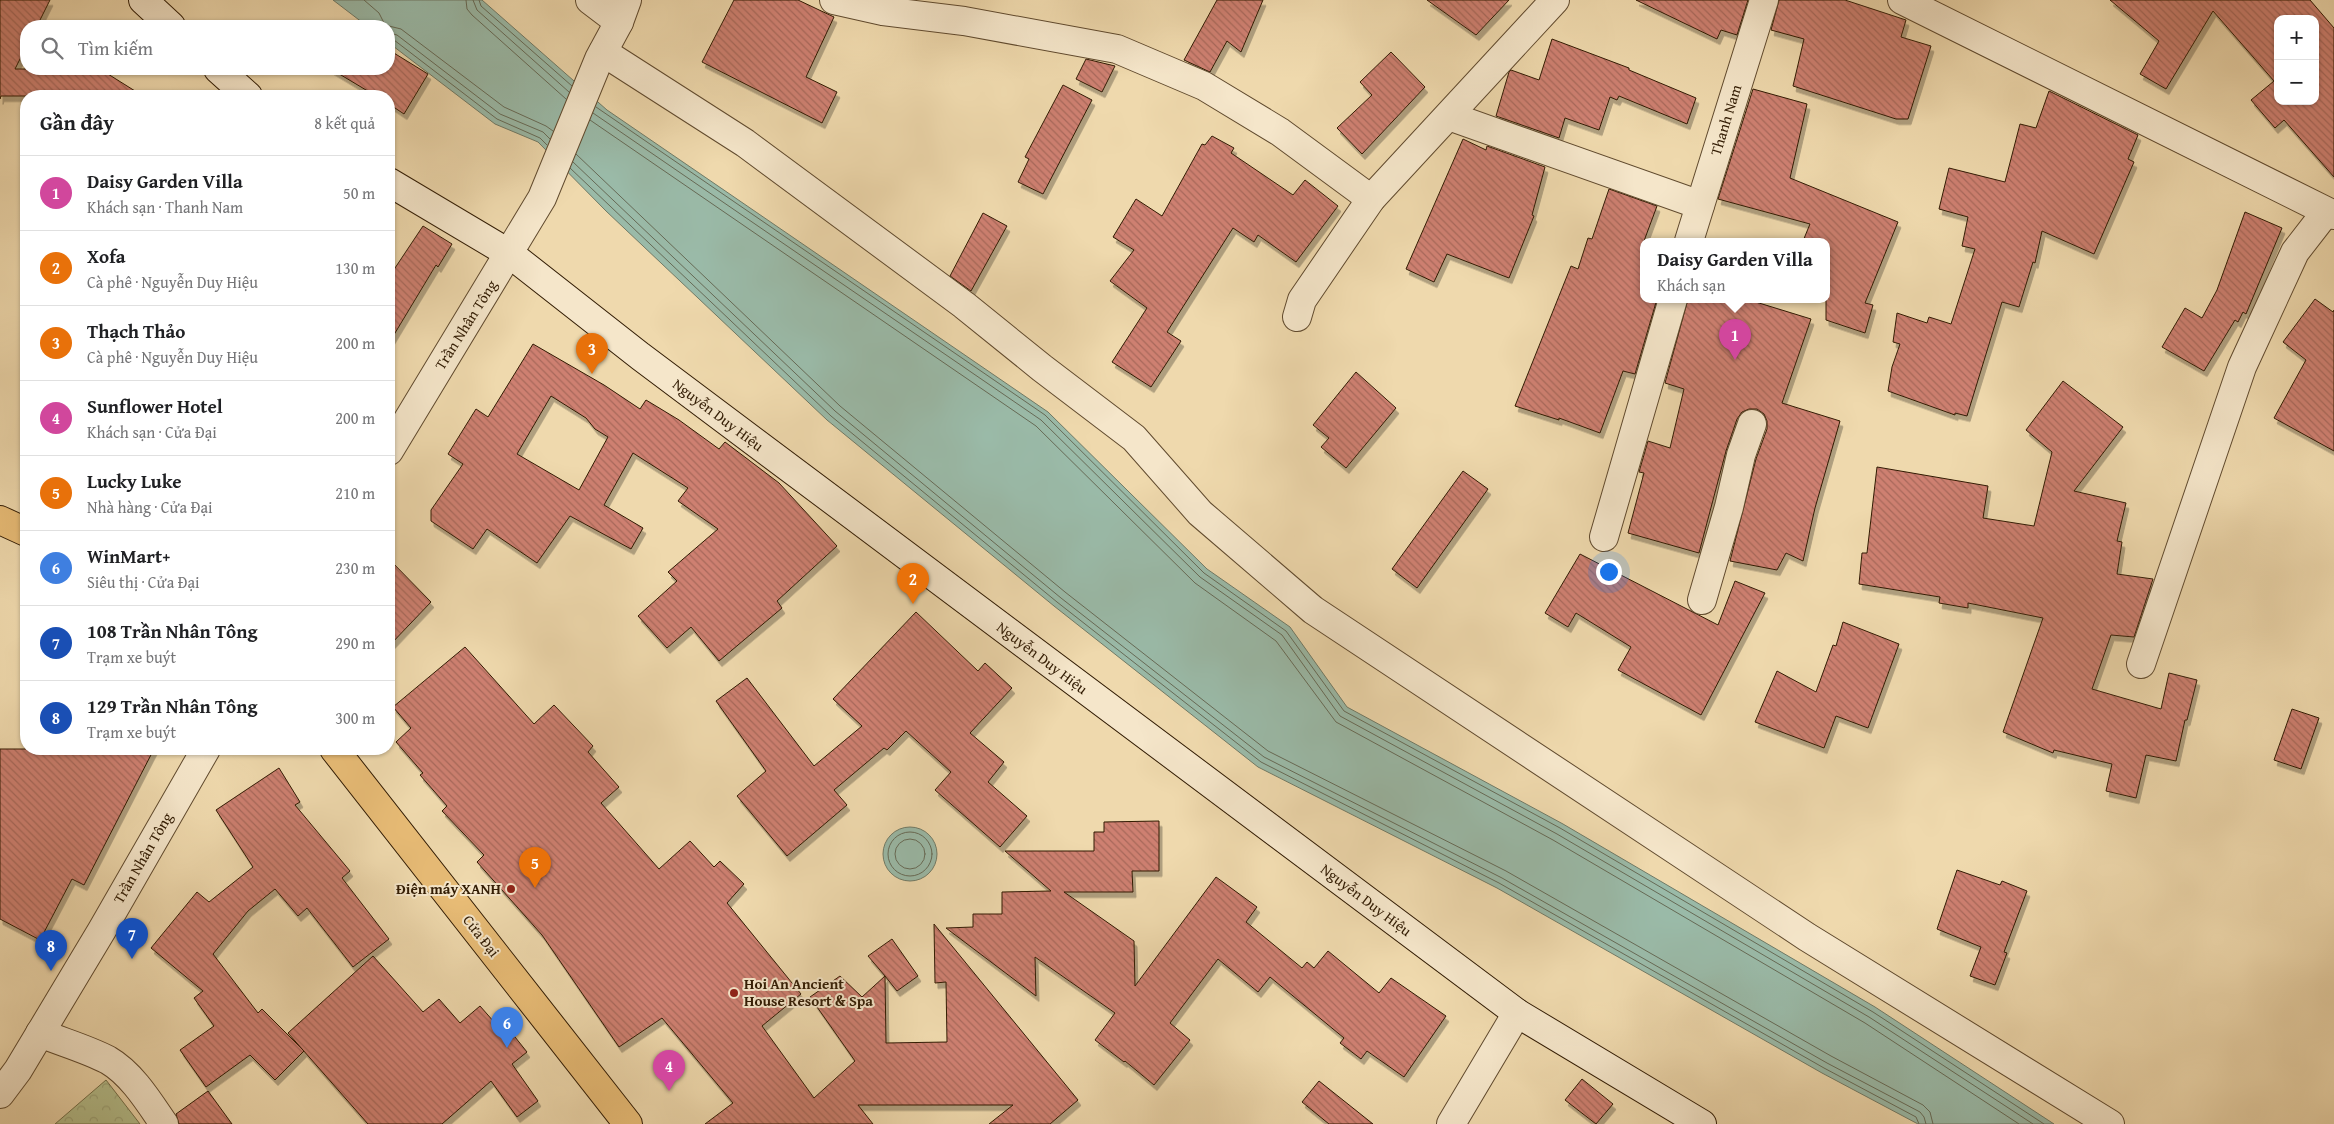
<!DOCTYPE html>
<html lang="vi">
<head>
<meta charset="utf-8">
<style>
	body { margin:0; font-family:"Gentium Book Plus",serif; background:#f2f2f2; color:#202124 }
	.controls { position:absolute; right:15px; top:15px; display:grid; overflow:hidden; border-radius:10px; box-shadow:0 1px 4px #0004 }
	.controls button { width:45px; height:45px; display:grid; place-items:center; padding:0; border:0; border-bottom:1px solid #e0e0e0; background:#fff; color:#202124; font:25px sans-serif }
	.you { position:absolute; left:1608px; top:571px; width:18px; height:18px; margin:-12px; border:4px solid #fff; border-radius:50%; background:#1a73e8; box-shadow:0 0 0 8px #1a73e833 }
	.badge { display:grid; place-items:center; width:32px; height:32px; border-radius:50%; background:#8f2418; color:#fff; font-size:16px; font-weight:700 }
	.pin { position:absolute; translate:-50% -41px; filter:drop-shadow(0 1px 2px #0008) }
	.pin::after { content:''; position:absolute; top:26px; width:18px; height:15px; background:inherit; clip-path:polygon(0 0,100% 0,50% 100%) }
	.popup { position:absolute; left:1640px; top:238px; width:190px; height:65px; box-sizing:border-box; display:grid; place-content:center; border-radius:10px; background:#fff; filter:drop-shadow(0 1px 4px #0005); font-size:16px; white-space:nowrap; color:#757577 }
	.popup b { font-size:19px; color:#202124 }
	.popup::after { content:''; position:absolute; left:50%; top:100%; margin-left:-10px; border:10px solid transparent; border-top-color:#fff }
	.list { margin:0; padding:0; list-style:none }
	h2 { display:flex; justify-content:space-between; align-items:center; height:65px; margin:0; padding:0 20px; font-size:21px }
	h2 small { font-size:16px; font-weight:400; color:#757577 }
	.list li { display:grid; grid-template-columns:32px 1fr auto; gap:15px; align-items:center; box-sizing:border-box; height:75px; padding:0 20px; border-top:1px solid #e0e0e0 }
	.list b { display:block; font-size:19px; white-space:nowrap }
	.list p { margin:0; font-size:16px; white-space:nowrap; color:#757577 }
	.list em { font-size:16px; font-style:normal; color:#757577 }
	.icon { flex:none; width:28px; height:28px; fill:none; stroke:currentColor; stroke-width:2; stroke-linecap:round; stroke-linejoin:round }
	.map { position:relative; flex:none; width:2334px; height:1124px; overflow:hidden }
	.search { position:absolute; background:#fff; box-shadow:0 1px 4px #0004; left:20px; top:20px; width:375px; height:55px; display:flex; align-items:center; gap:12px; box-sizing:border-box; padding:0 18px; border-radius:20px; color:#757577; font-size:19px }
	.panel { position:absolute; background:#fff; box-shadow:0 1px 4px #0004; left:20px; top:90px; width:375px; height:665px; border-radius:20px }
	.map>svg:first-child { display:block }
</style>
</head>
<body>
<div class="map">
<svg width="2334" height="1124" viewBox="0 0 2334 1124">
	<defs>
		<pattern id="park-crowns" width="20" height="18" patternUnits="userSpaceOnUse" patternTransform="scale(1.25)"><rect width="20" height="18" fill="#b5c08d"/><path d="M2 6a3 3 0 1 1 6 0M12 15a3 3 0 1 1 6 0" fill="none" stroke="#9ca478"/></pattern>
		<pattern id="building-back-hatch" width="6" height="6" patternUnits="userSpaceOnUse" patternTransform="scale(1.25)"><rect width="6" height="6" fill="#ce8071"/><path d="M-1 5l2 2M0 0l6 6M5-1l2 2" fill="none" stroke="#a8685b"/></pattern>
		<filter id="shadow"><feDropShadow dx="3" dy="5.5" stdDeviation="0" flood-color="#0004"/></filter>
	</defs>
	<rect width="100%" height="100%" fill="#efd9ad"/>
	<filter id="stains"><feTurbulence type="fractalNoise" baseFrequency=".004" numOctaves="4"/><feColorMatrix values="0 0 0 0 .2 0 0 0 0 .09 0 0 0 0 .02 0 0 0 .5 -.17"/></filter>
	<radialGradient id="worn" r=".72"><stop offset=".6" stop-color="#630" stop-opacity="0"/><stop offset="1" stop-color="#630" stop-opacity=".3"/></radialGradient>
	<!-- park -->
	<path fill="url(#park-crowns)" stroke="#736e48" d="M 106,1080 L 140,1124 L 55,1124 Z"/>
	<!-- water -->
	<g fill="#9abaa8" stroke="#707a66">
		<path d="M 333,0 L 482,0 L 607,110 L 1048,412 L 1207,569 L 1290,627 L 1347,707 L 1563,824 L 1875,1007 L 2054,1124 L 1918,1124 L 1822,1073 L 1497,888 L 1258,767 L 1054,606 L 827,420 L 606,211 L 538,142 L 495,124 L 389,43 L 389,26 L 367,26 Z"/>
		<circle cx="910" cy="854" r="27"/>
	</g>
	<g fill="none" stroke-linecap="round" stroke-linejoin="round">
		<!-- shore -->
		<g stroke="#666a56" stroke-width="1">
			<path d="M 364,0 L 379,13 L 385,25 L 401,29 L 504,107 L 546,126 L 553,131"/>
			<path d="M 466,0 L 467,9 L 472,15 L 566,99"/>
			<path d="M 473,0 L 477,10 L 569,92"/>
			<path d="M 479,0 L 481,6 L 572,86"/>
			<path d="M 389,33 L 397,35 L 500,114 L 543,132 L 550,139"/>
			<path d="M 389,39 L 394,40 L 497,119 L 540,138 L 547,145"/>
			<path d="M 596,107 L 1045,415 L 1204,573 L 1286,631 L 1344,711 L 1560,828 L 1873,1012 L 2044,1124"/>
			<path d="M 593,113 L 1041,420 L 1200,577 L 1282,635 L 1340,716 L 1557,834 L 1869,1017 L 2033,1124"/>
			<path d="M 590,120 L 1036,426 L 1195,583 L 1276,641 L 1336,722 L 1553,840 L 1865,1023 L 2019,1124"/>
			<path d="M 576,154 L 840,406 L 1065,592 L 1268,751 L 1506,871 L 1831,1056 L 1923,1105 L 1930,1112 L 1933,1124"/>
			<path d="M 573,162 L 835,411 L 1061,598 L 1264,757 L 1502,878 L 1827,1063 L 1920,1112 L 1924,1117 L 1926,1124"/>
			<path d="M 570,168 L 831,416 L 1057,602 L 1261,762 L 1499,883 L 1824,1068 L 1916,1117 L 1919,1124"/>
			<circle cx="910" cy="854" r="22"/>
			<circle cx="910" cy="854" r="15"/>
		</g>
	</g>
	<!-- building -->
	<g fill="url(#building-back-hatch)" stroke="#311b03" fill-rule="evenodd" filter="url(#shadow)">
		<path d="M 0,0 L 50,0 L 37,26 L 26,26 L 26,47 L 15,69 L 100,69 L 143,96 L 1,96 L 0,99 Z"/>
		<path d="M 734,0 L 798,0 L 834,17 L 806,77 L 837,92 L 822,123 L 702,62 Z"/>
		<path d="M 1217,0 L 1263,0 L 1241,52 L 1227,41 L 1210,72 L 1184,60 Z"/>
		<path d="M 1427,0 L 1509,0 L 1476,35 Z"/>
		<path d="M 1636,0 L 1748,0 L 1737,35 L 1721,30 L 1717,39 Z"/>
		<path d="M 1779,0 L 1845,0 L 1906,20 L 1901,37 L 1931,46 L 1908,119 L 1896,119 L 1793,86 L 1804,39 L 1771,30 Z"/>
		<path d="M 2110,0 L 2310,0 L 2334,28 L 2334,177 L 2284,120 L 2275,128 L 2251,100 L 2274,81 L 2213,11 L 2166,89 L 2140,74 L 2159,41 ZM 2278,19 L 2315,19 L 2315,101 L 2278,101 Z"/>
		<path d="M 1552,39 L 1629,68 L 1629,70 L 1696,98 L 1687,124 L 1619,96 L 1617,100 L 1610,97 L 1599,130 L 1565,118 L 1559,138 L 1496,116 L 1509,72 L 1511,70 L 1539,80 Z"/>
		<path d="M 389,50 L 428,74 L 404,114 L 389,104 L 389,96 L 376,96 L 331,69 L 389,69 Z"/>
		<path d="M 1391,52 L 1425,87 L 1362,154 L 1337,128 L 1372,95 L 1360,82 Z"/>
		<path d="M 1086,59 L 1115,66 L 1102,92 L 1076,79 Z"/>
		<path d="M 1063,85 L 1092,100 L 1043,194 L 1018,182 L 1029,159 L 1025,157 Z"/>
		<path d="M 1753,89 L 1807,104 L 1790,178 L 1898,222 L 1865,303 L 1873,305 L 1865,333 L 1826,320 L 1826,241 L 1803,241 L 1810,224 L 1718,199 Z"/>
		<path d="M 2049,91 L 2138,135 L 2128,159 L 2134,162 L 2094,254 L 2042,231 L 2035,263 L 2033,262 L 2019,307 L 2002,302 L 1967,416 L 1955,413 L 1955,415 L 1888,391 L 1892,367 L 1900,344 L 1893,342 L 1897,313 L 1927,323 L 1929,317 L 1951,324 L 1975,249 L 1962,246 L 1968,217 L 1939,209 L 1949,168 L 2005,182 L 2020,124 L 2036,128 Z"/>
		<path d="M 1212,136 L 1234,148 L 1231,153 L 1293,195 L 1305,180 L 1338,206 L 1296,262 L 1258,235 L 1254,242 L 1233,228 L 1167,332 L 1181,341 L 1151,387 L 1112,362 L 1147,308 L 1110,281 L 1134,250 L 1113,237 L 1136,199 L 1162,216 L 1202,144 L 1205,145 Z"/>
		<path d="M 1463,139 L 1486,150 L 1487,146 L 1545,167 L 1532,215 L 1534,216 L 1509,278 L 1447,254 L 1434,282 L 1406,269 Z"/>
		<path d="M 1609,189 L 1657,206 L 1644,241 L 1644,299 L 1657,299 L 1635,374 L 1623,371 L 1600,433 L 1559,418 L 1559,420 L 1515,406 L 1571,266 L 1578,269 L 1588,238 L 1592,239 Z"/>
		<path d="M 2245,212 L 2282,228 L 2246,314 L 2243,312 L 2238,322 L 2235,320 L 2204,371 L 2162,347 L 2185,308 L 2202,318 L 2217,290 Z"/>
		<path d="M 983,213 L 1007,226 L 971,291 L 950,276 Z"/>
		<path d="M 423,226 L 452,244 L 438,267 L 436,265 L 389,343 L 389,277 Z"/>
		<path d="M 1688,299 L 1746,299 L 1811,319 L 1782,403 L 1840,421 L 1815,508 L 1803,561 L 1786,553 L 1777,570 L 1730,561 L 1756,459 L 1767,429 L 1767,421 L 1764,414 L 1757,409 L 1749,409 L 1742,412 L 1737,419 L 1726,451 L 1699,553 L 1628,533 L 1644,473 L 1639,472 L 1648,441 L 1670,448 L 1684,389 L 1665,383 Z"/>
		<path d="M 2315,299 L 2333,312 L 2334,310 L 2334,451 L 2274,418 L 2306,360 L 2283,342 Z"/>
		<path d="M 533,344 L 604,385 L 640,409 L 646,400 L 679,420 L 719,449 L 725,442 L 779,483 L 837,546 L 777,601 L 782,608 L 719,661 L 691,627 L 667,648 L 638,616 L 677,581 L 668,572 L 718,529 L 678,501 L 688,488 L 633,453 L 604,505 L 643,528 L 631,549 L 570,516 L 537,563 L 487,529 L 473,549 L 431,521 L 431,510 L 463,464 L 448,454 L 476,409 L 488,417 ZM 551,396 L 586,418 L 595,429 L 608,437 L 579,490 L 517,454 Z"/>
		<path d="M 1356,372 L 1396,408 L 1346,468 L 1321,447 L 1329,438 L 1313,425 Z"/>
		<path d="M 2063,381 L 2123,427 L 2074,491 L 2126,503 L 2117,541 L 2122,542 L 2117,574 L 2153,579 L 2134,637 L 2111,635 L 2092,689 L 2161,709 L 2169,673 L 2197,680 L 2187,720 L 2185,720 L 2176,761 L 2146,755 L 2136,798 L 2106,791 L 2112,764 L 2054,750 L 2053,753 L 2003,732 L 2043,618 L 1968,603 L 1968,608 L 1939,603 L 1940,597 L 1859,584 L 1862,553 L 1867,553 L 1877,467 L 1988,486 L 1983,518 L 2034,526 L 2052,452 L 2026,430 Z"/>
		<path d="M 1463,471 L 1488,489 L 1417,588 L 1392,569 Z"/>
		<path d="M 1580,554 L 1718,625 L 1735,581 L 1765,593 L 1701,715 L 1618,670 L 1631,647 L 1576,613 L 1568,627 L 1545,613 Z"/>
		<path d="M 389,559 L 431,602 L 389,646 Z"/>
		<path d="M 916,612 L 978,671 L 985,663 L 1012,688 L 970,733 L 1004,762 L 988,782 L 1027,816 L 1000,847 L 935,790 L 951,772 L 906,731 L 887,750 L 884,748 L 834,790 L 847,805 L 787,856 L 737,796 L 766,771 L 716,701 L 747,678 L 814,766 L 862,726 L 833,699 Z"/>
		<path d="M 1843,622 L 1899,644 L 1868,728 L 1836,716 L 1824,748 L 1755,722 L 1777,671 L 1816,692 L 1833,645 L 1836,646 Z"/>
		<path d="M 465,647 L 534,724 L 554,705 L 593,746 L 588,752 L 619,787 L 601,803 L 659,869 L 690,841 L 714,867 L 720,861 L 744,884 L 727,903 L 801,994 L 762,1026 L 814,1098 L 855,1061 L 810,997 L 840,976 L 862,997 L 885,976 L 868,956 L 892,939 L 918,976 L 897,991 L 885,976 L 886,1043 L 947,1042 L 946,982 L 935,983 L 934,924 L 1078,1100 L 1050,1124 L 989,1124 L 1013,1105 L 858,1105 L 873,1124 L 705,1124 L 733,1103 L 662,1018 L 619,1047 L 542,935 L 477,862 L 484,855 L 442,811 L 447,806 L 420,775 L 423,773 L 396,742 L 411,728 L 393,707 Z"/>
		<path d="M 2292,709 L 2319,718 L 2301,769 L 2274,760 Z"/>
		<path d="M 0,749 L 154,749 L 84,885 L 72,879 L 40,940 L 0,919 Z"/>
		<path d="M 279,768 L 300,802 L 295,805 L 350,871 L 342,878 L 389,939 L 353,967 L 307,908 L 298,916 L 275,889 L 248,911 L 213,954 L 258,1013 L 262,1009 L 304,1051 L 275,1080 L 250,1055 L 206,1087 L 180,1050 L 214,1026 L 194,998 L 203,991 L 151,948 L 197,892 L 209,902 L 253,867 L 216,810 Z"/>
		<path d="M 1159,821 L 1159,871 L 1132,871 L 1133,892 L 1064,892 L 1134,941 L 1135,986 L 1216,877 L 1257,907 L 1246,922 L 1302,968 L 1307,962 L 1314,968 L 1328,951 L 1379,993 L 1391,978 L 1446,1016 L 1404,1077 L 1367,1051 L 1361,1059 L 1340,1043 L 1344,1038 L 1270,977 L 1258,992 L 1218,959 L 1170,1023 L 1190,1040 L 1154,1085 L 1125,1061 L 1124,1062 L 1095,1040 L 1115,1013 L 1035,957 L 1036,996 L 946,928 L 973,927 L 973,914 L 1002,914 L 1002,892 L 1051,891 L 1005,851 L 1094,851 L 1094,832 L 1104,832 L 1104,822 Z"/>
		<path d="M 1957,870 L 2000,885 L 2002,881 L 2027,891 L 2004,952 L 2007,953 L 1995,985 L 1970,976 L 1981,947 L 1937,929 Z"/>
		<path d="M 373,956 L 423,1012 L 439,999 L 460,1023 L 480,1006 L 502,1031 L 507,1027 L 527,1052 L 512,1064 L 538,1101 L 517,1117 L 491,1081 L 442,1124 L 368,1124 L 288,1033 Z"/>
		<path d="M 1582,1079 L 1613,1104 L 1596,1124 L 1565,1100 Z"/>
		<path d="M 1319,1081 L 1373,1124 L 1329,1124 L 1302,1102 Z"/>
		<path d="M 208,1091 L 232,1124 L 179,1124 L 176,1114 Z"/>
	</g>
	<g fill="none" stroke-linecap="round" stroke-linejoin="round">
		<defs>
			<g id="minor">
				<path d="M 590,0 L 619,22"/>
				<path d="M 834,0 L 883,11 L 964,21 L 1117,49 L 1204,86 L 1280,132 L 1371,199"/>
				<path d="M 1902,0 L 2334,215"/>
				<path d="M 603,52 L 745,143 L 964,305 L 1042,368 L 1134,438 L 1200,513 L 1313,610 L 1807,937 L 2110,1124"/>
				<path d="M 1449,116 L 1700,205"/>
				<path d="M 1689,241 L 1764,0"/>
				<path d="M 1297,317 L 1302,300 L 1371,199 L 1555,0"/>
				<path d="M 1604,537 L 1673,299"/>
				<path d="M 1702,600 L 1729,507 L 1741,455 L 1752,424"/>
				<path d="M 2141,664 L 2242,367 L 2295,252 L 2326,212"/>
				<path d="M 40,1033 C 62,1042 87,1049 108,1060 C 132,1074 149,1102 164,1124"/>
				<path d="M 1451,1124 L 1517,1013"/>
			</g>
			<g id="tertiary">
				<path d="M 389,451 L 542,198 L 599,59 L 619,22 L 627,0"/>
				<path d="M 0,1094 L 18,1070 L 102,930 L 206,749"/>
			</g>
			<g id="secondary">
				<path d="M 143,0 L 171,26"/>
				<path d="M 218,69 L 248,96"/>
				<path d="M 389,182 L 510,254 L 640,356 L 1517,1013 L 1702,1124"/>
			</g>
			<g id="primary">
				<path d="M 0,520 L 26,532"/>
				<path d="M 334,749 L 628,1124"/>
			</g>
		</defs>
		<!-- minor casing -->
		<use href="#minor" stroke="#604a2e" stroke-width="30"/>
		<!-- tertiary casing -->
		<use href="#tertiary" stroke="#604a2e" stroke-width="30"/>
		<!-- secondary casing -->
		<use href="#secondary" stroke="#311b03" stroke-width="30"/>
		<!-- primary casing -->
		<use href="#primary" stroke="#311b03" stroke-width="30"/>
		<!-- minor -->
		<use href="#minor" stroke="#f5e6ca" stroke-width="28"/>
		<!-- tertiary -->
		<use href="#tertiary" stroke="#f5e6ca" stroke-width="28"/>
		<!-- secondary -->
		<use href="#secondary" stroke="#f5e6ca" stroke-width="28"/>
		<!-- primary -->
		<use href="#primary" stroke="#e8bc76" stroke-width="28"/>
	</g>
	<!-- markers -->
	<g fill="#8f2418" stroke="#f5e6ca" stroke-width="2">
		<circle cx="511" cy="889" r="5"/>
		<circle cx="734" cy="993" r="5"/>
	</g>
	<g text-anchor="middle" stroke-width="4" stroke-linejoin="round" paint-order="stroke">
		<!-- street labels -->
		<g font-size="15" fill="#311b03" stroke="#f5e6ca">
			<text transform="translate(1726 120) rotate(-73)" y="5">Thanh Nam</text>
			<text transform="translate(466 325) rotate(-58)" y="5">Trần Nhân Tông</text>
			<text transform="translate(718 415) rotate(37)" y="5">Nguyễn Duy Hiệu</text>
			<text transform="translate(1042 658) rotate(37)" y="5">Nguyễn Duy Hiệu</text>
			<text transform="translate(143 858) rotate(-60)" y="5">Trần Nhân Tông</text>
			<text transform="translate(1366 900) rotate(37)" y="5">Nguyễn Duy Hiệu</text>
			<text transform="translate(481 936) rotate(52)" y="5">Cửa Đại</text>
		</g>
		<!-- poi labels -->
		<g font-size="15" font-weight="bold" fill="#311b03" stroke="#f5e6ca" text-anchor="end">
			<text x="501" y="894">Điện máy XANH</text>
			<text x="744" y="989" text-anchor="start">Hoi An Ancient<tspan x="744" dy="17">House Resort &amp; Spa</tspan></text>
		</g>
	</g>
	<rect width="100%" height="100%" filter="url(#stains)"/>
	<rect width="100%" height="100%" fill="url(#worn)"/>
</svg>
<div class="controls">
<button>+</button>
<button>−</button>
</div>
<div class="you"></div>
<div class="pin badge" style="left:1735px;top:360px;background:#d1479c">1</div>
<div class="popup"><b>Daisy Garden Villa</b>Khách sạn</div>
<div class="pin badge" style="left:913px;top:604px;background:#e8710a">2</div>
<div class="pin badge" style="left:592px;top:374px;background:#e8710a">3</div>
<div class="pin badge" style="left:669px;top:1091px;background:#d1479c">4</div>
<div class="pin badge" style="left:535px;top:888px;background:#e8710a">5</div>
<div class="pin badge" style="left:507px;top:1048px;background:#3f7fe0">6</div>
<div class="pin badge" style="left:132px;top:959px;background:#1a4fb4">7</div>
<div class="pin badge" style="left:51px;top:971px;background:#1a4fb4">8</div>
<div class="search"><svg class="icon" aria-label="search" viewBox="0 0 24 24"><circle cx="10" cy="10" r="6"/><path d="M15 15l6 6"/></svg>Tìm kiếm</div>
<section class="panel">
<h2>Gần đây<small>8 kết quả</small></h2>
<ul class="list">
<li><span class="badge" style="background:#d1479c">1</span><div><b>Daisy Garden Villa</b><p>Khách sạn · Thanh Nam</p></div><em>50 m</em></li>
<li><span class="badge" style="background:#e8710a">2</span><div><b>Xofa</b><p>Cà phê · Nguyễn Duy Hiệu</p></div><em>130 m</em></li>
<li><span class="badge" style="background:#e8710a">3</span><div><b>Thạch Thảo</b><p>Cà phê · Nguyễn Duy Hiệu</p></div><em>200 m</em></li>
<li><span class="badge" style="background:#d1479c">4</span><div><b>Sunflower Hotel</b><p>Khách sạn · Cửa Đại</p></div><em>200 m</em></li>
<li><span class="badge" style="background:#e8710a">5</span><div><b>Lucky Luke</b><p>Nhà hàng · Cửa Đại</p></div><em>210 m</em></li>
<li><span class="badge" style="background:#3f7fe0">6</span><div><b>WinMart+</b><p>Siêu thị · Cửa Đại</p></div><em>230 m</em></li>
<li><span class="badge" style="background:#1a4fb4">7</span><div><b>108 Trần Nhân Tông</b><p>Trạm xe buýt</p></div><em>290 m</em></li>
<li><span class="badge" style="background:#1a4fb4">8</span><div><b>129 Trần Nhân Tông</b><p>Trạm xe buýt</p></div><em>300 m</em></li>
</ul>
</section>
</div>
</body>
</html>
